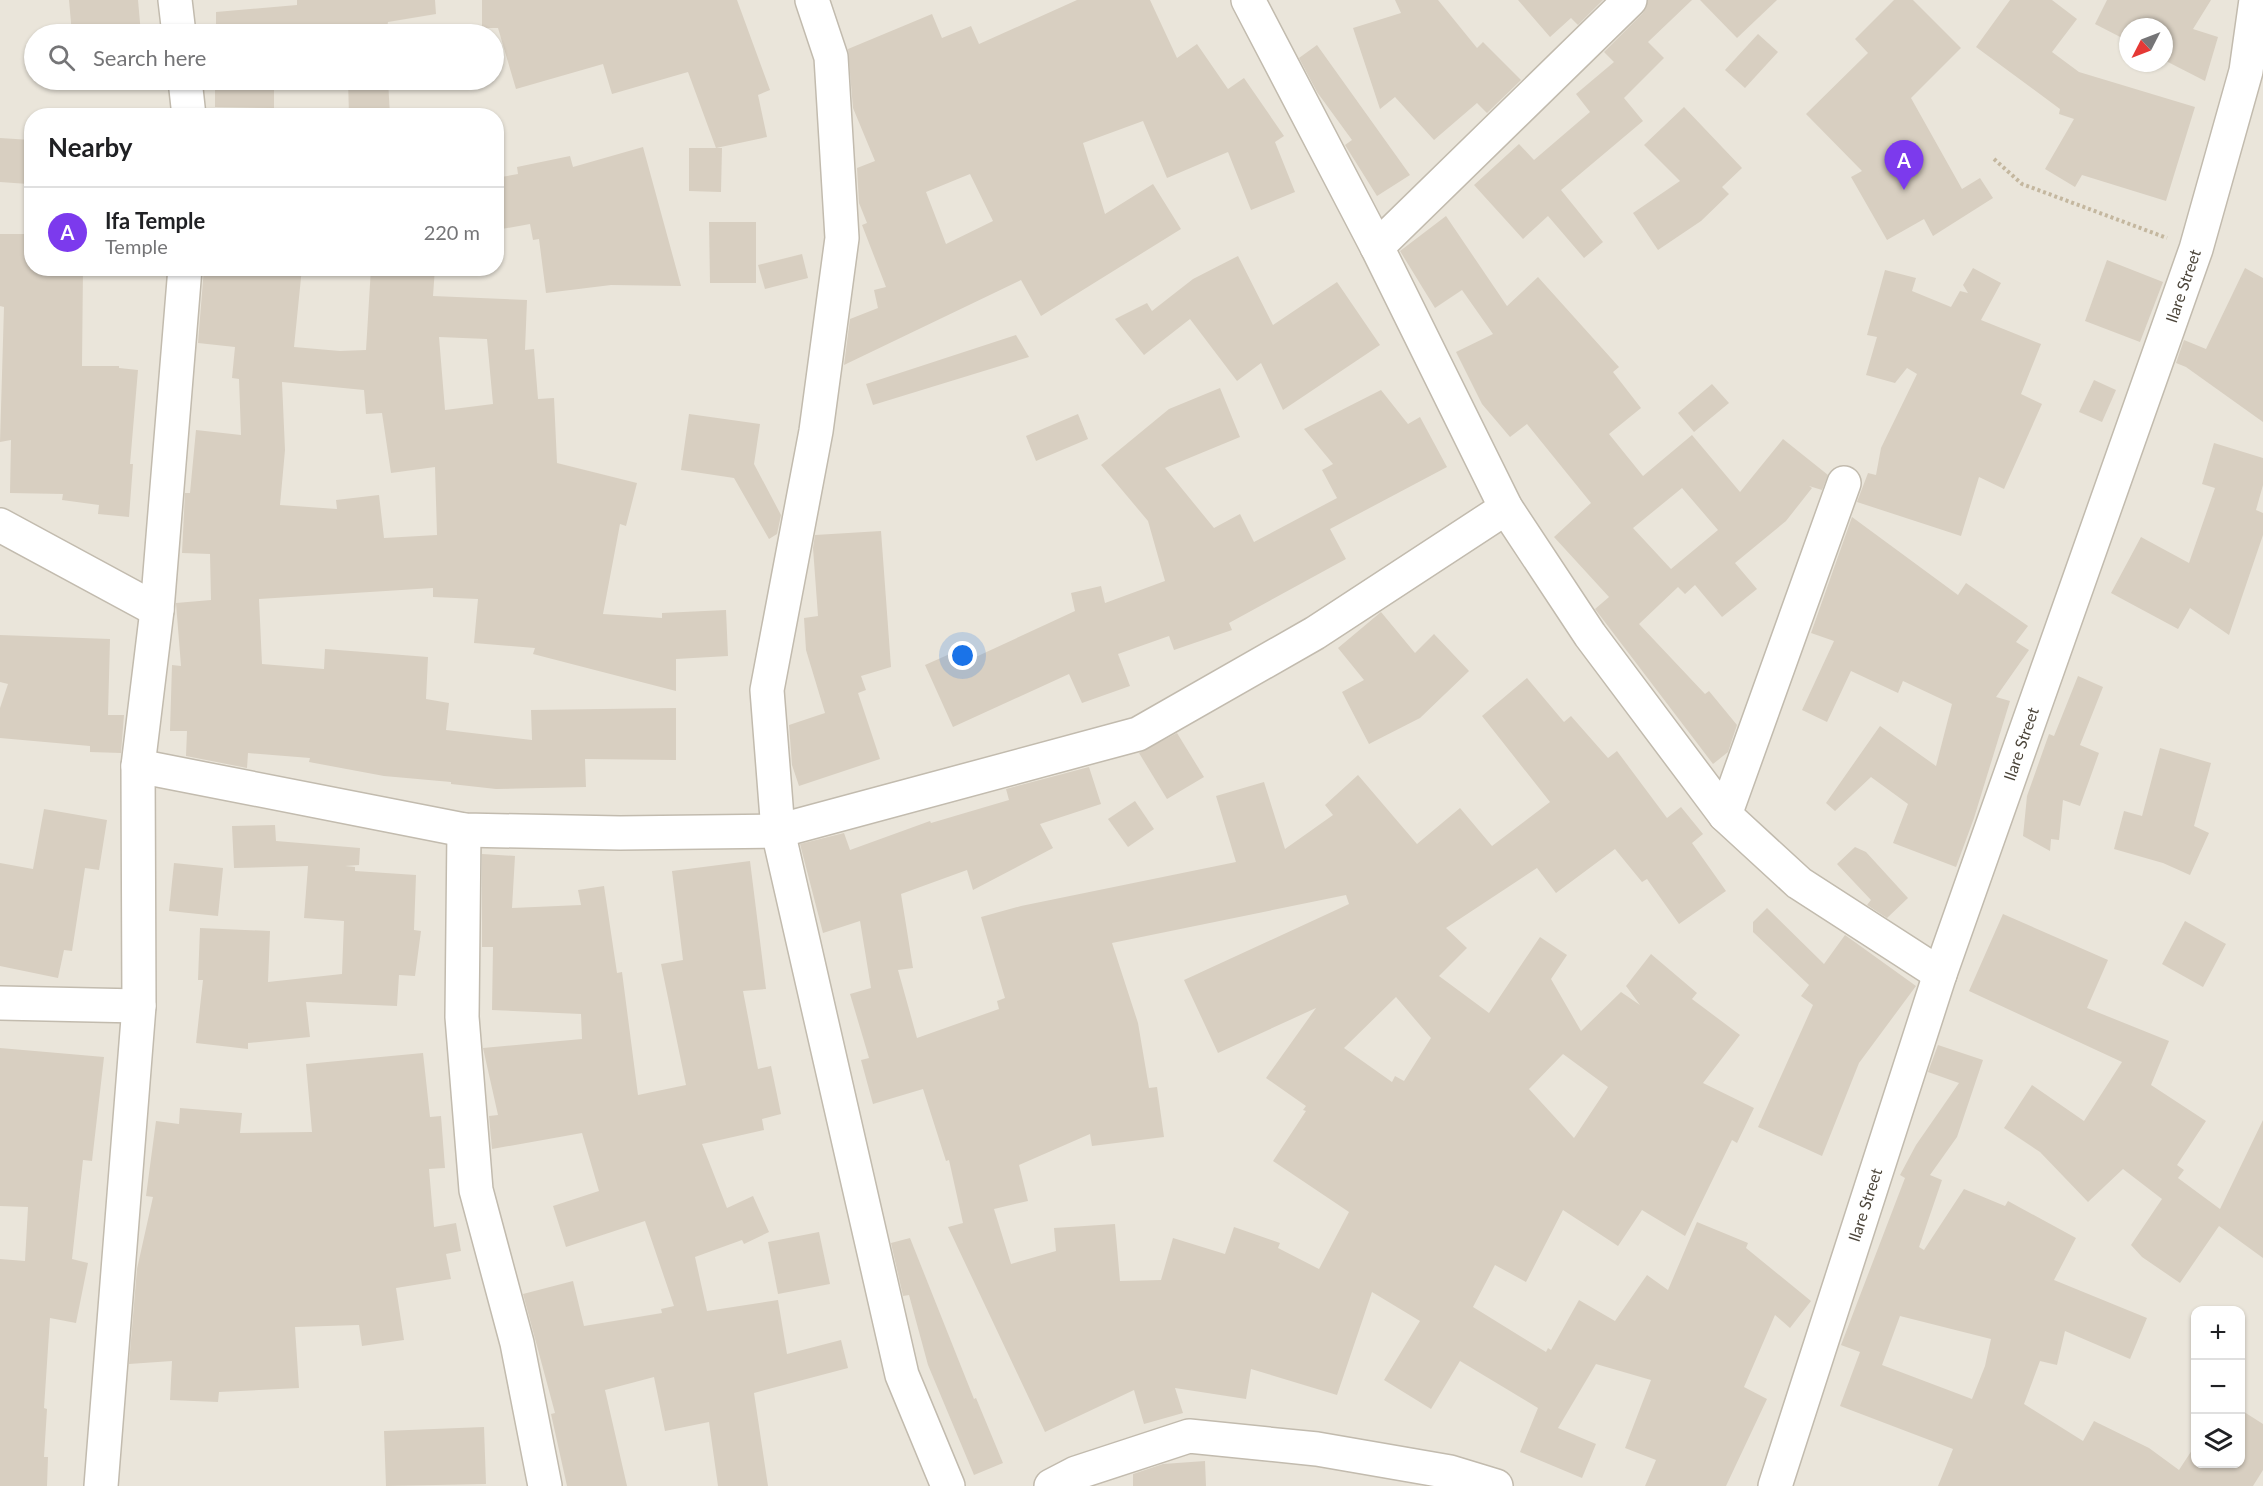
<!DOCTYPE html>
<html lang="en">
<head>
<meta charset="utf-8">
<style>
	body { margin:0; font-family:Lato,sans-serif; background:#f6f6f6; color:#202124 }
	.controls { position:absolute; right:18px; bottom:18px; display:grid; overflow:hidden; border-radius:12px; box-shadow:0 2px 4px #0004 }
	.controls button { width:54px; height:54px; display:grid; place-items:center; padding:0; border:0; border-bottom:2px solid #e0e0e0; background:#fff; color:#202124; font:30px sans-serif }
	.compass { position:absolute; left:2119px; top:18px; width:54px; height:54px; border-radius:50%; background:#fff; box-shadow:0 2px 4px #0004; rotate:228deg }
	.you { position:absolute; left:963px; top:656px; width:21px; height:21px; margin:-15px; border:4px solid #fff; border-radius:50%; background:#1a73e8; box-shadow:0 0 0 9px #1a73e833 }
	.badge { display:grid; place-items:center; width:39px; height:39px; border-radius:50%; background:#7c3aed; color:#fff; font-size:20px; font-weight:700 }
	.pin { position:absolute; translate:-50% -50px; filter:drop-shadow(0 2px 3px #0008) }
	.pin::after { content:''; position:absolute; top:32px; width:21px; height:18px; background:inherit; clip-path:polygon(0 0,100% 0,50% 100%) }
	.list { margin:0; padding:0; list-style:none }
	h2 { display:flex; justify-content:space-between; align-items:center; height:78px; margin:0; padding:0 24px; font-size:26px }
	h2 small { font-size:20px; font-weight:400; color:#757577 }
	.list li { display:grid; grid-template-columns:39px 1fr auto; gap:18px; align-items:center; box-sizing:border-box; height:90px; padding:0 24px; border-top:2px solid #e0e0e0 }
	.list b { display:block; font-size:22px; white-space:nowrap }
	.list p { margin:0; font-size:20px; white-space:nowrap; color:#757577 }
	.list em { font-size:20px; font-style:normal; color:#757577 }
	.icon { flex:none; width:33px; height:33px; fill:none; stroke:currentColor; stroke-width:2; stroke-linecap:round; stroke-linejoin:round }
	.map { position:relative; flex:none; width:2263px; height:1486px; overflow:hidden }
	.search { position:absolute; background:#fff; box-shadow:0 2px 4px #0004; left:24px; top:24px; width:480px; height:66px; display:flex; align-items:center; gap:15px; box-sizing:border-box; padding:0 21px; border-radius:33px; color:#757577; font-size:22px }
	.panel { position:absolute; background:#fff; box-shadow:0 2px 4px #0004; left:24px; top:108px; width:480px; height:168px; border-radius:24px }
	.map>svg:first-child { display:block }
</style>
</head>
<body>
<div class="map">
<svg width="2263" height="1486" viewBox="0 0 2263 1486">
	<rect width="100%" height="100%" fill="#f6f3ec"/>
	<!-- residential -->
	<path fill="#eae5da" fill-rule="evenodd" d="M 0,0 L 2263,0 L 2263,1486 L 0,1486 ZM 2128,27 L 2164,27 L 2164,63 L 2128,63 ZM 34,34 L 494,34 L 494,80 L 34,80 ZM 32,116 L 496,116 L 496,268 L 32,268 ZM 2196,1310 L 2240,1310 L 2240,1464 L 2196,1464 Z"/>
	<!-- building -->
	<g fill="#d8cfc1" fill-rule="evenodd">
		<path d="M 69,0 L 138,0 L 141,34 L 72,34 Z"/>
		<path d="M 297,0 L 435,0 L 436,14 L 388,22 L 386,34 L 216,34 L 216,12 L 297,5 Z"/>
		<path d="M 482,0 L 737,0 L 770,90 L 758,95 L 767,137 L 716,148 L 688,72 L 612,94 L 603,64 L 516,89 L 498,28 L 482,28 Z"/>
		<path d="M 1077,0 L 1150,0 L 1177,58 L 1197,44 L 1228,89 L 1244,78 L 1284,136 L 1275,142 L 1295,192 L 1251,210 L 1228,152 L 1167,178 L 1143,121 L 1083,143 L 1105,214 L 1153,184 L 1181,229 L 1041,316 L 1021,280 L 844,365 L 850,319 L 878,308 L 874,290 L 886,287 L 862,225 L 867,223 L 859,203 L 857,168 L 875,161 L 853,108 L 848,49 L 932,14 L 942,38 L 971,26 L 979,44 ZM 970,174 L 993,221 L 946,244 L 926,192 Z"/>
		<path d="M 1395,0 L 1438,0 L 1477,48 L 1483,42 L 1521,80 L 1487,113 L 1477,103 L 1434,140 L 1395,97 L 1380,109 L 1353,28 L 1401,13 Z"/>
		<path d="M 1518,0 L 1603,0 L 1578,25 L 1571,18 L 1550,37 Z"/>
		<path d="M 1648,0 L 1692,0 L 1648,42 L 1664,58 L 1624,98 L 1643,121 L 1561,190 L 1603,242 L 1584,258 L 1548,216 L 1523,239 L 1474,185 L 1519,144 L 1534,160 L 1590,112 L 1576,94 L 1614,62 L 1604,52 L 1643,13 Z"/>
		<path d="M 1700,0 L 1777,0 L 1737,38 Z"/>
		<path d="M 1894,0 L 1913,0 L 1961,48 L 1911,98 L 1962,189 L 1980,178 L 1993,198 L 1933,236 L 1924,219 L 1887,240 L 1851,177 L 1862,171 L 1806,114 L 1868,53 L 1855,39 Z"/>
		<path d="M 2010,0 L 2052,0 L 2077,19 L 2052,52 L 2079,72 L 2195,107 L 2166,201 L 2082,175 L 2075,187 L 2045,169 L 2074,119 L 2059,114 L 2060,109 L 1976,47 Z"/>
		<path d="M 2107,0 L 2211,0 L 2193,29 L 2218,37 L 2205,81 L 2164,60 L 2164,27 L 2128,27 L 2128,41 L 2095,24 Z"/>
		<path d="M 1758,34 L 1778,52 L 1745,88 L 1725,70 Z"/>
		<path d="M 1317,45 L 1410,175 L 1377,196 L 1345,145 L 1352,140 L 1317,92 L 1299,58 Z"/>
		<path d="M 215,80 L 274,80 L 274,108 L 215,107 Z"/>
		<path d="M 348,80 L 388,80 L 390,116 L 349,116 Z"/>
		<path d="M 1684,107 L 1742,168 L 1722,187 L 1729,194 L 1701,221 L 1658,250 L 1633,213 L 1680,181 L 1644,145 Z"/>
		<path d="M 0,138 L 31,140 L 28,184 L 0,182 Z"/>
		<path d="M 643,147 L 681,286 L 611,285 L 546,293 L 539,239 L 533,240 L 530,224 L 496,230 L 496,178 L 518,174 L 517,167 L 570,156 L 573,167 Z"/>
		<path d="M 689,148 L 722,148 L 721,192 L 689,191 Z"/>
		<path d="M 1446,216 L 1507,306 L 1538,277 L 1619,367 L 1613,372 L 1641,408 L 1609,434 L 1643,476 L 1692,435 L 1740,492 L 1783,439 L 1828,475 L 1822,490 L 1809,486 L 1812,488 L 1786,521 L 1735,563 L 1757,589 L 1722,617 L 1695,585 L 1685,594 L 1678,587 L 1639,624 L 1705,694 L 1709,691 L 1737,725 L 1728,752 L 1713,764 L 1595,609 L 1609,597 L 1554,537 L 1591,503 L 1527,424 L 1510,437 L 1482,404 L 1456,352 L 1493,334 L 1462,290 L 1435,308 L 1400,251 ZM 1682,488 L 1718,530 L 1671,569 L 1633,528 Z"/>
		<path d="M 709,222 L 756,222 L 756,283 L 710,283 Z"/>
		<path d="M 0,234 L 32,234 L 32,268 L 83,268 L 82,366 L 119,366 L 119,368 L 138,370 L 130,464 L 133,464 L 129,517 L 98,514 L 99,505 L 62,500 L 63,494 L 10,493 L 11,440 L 0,442 L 4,307 L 0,306 Z"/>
		<path d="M 802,254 L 808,278 L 765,289 L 758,265 Z"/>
		<path d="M 1238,256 L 1273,325 L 1337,282 L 1380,345 L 1283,410 L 1261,363 L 1237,381 L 1190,319 L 1144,355 L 1115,319 L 1147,303 L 1152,311 L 1193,279 Z"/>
		<path d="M 2107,260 L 2163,282 L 2140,342 L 2085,321 Z"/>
		<path d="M 204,268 L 302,268 L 294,347 L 340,351 L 366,350 L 371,268 L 435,268 L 433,296 L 527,300 L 525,350 L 534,349 L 538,399 L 554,398 L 557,463 L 637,483 L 626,526 L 620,524 L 603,614 L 662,618 L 662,613 L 726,610 L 728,656 L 676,659 L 676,691 L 533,654 L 535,648 L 474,643 L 478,599 L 433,597 L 433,588 L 259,599 L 262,664 L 324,669 L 325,649 L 428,657 L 426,699 L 449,703 L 446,730 L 532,740 L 531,710 L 676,708 L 676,760 L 585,759 L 586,787 L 496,789 L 451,784 L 451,782 L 384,776 L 309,762 L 310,758 L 248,753 L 247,768 L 186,756 L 187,731 L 170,731 L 172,665 L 181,666 L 176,603 L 211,600 L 210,554 L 182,553 L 185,493 L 190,493 L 196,430 L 241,435 L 239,379 L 232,378 L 235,347 L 198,343 ZM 439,337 L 487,339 L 493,404 L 445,410 ZM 282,382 L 364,390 L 366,414 L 382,413 L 391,473 L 435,467 L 437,535 L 384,538 L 379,495 L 336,500 L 337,509 L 280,505 L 285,450 Z"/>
		<path d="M 1973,268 L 2001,283 L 1981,320 L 2041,344 L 2021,394 L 2042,404 L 2004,489 L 1979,477 L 1961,536 L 1857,502 L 1868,473 L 1876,475 L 1881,448 L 1917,374 L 1907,368 L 1895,383 L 1866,375 L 1877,337 L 1867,335 L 1885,270 L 1916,278 L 1912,291 L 1951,307 L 1960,291 L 1968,293 L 1963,285 Z"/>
		<path d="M 2245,268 L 2263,278 L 2263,422 L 2186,367 L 2176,363 L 2184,340 L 2206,349 Z"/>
		<path d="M 1016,335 L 1029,357 L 873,405 L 866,384 Z"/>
		<path d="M 2094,380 L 2116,390 L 2102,422 L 2079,412 Z"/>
		<path d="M 1712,384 L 1729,403 L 1694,432 L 1678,413 Z"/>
		<path d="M 1220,388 L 1240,437 L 1165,468 L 1214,528 L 1240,514 L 1254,542 L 1337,498 L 1322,470 L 1333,464 L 1304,429 L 1381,390 L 1408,424 L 1420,417 L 1447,467 L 1330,529 L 1346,559 L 1229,623 L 1232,630 L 1174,650 L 1169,636 L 1118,654 L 1130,686 L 1082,703 L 1069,674 L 953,727 L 925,665 L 961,649 L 967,661 L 1075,611 L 1071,593 L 1101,586 L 1105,603 L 1165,581 L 1148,521 L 1101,465 L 1169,409 Z"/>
		<path d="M 689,414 L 760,424 L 754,464 L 781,515 L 777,534 L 769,539 L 734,478 L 681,470 Z"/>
		<path d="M 1078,414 L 1088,439 L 1036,461 L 1026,436 Z"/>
		<path d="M 2214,443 L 2263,458 L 2263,485 L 2256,510 L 2263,513 L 2263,535 L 2229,635 L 2190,608 L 2178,629 L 2111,593 L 2141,537 L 2189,563 L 2215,488 L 2202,484 Z"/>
		<path d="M 1852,517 L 1958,595 L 1966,583 L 2028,626 L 2016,642 L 2029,650 L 1996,697 L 2010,701 L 1974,818 L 1956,867 L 1893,843 L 1908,804 L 1871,777 L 1835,811 L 1826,803 L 1880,726 L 1936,766 L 1952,704 L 1903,681 L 1898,693 L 1851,671 L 1827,722 L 1802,710 L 1834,641 L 1811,633 Z"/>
		<path d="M 881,531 L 891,667 L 861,676 L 866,690 L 858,693 L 880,759 L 799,786 L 792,765 L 789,725 L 825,713 L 806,650 L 804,618 L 818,616 L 813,548 L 815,535 Z"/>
		<path d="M 1381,612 L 1415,653 L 1434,634 L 1469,671 L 1420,718 L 1369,744 L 1342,692 L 1364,680 L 1338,648 Z"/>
		<path d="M 0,635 L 110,639 L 108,715 L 124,715 L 121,753 L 90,752 L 90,746 L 0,738 L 0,708 L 8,684 L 0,682 Z"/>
		<path d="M 2078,676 L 2103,687 L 2080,745 L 2099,753 L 2080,806 L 2063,800 L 2059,840 L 2051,839 L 2050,851 L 2023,836 L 2027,796 L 2049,734 L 2054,736 Z"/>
		<path d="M 1527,678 L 1564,722 L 1571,716 L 1608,758 L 1617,751 L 1667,818 L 1681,807 L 1703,834 L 1692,843 L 1726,891 L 1679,924 L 1647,879 L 1642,882 L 1615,849 L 1556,893 L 1537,868 L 1446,928 L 1467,948 L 1439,976 L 1489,1013 L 1540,937 L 1567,955 L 1551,979 L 1581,1031 L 1621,992 L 1640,1005 L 1626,986 L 1651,954 L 1697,993 L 1692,999 L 1740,1035 L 1703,1083 L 1754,1108 L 1737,1143 L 1732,1140 L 1685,1236 L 1642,1210 L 1618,1246 L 1563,1210 L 1526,1282 L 1495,1265 L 1473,1307 L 1546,1352 L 1548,1348 L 1551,1350 L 1579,1300 L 1615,1321 L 1647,1275 L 1668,1290 L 1697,1222 L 1748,1243 L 1746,1248 L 1811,1301 L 1790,1328 L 1775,1315 L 1744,1387 L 1767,1399 L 1726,1486 L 1645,1486 L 1656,1460 L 1625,1448 L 1651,1380 L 1596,1364 L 1558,1428 L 1596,1444 L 1582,1478 L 1520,1452 L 1538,1408 L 1460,1361 L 1431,1409 L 1384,1380 L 1420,1321 L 1372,1292 L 1337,1395 L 1251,1369 L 1246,1399 L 1175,1388 L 1183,1413 L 1144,1424 L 1134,1390 L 1045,1432 L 948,1227 L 963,1223 L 949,1160 L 946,1161 L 923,1089 L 873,1104 L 861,1060 L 869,1058 L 850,994 L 871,988 L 860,921 L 823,933 L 800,844 L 844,833 L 850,850 L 930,821 L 931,823 L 1009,800 L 1006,789 L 1089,767 L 1101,804 L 1040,824 L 1053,848 L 973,890 L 967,870 L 901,894 L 913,968 L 898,970 L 917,1038 L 999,1009 L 997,1001 L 1005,998 L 981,917 L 1021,906 L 1236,862 L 1216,796 L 1264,782 L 1285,849 L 1333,815 L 1325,805 L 1358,775 L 1417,844 L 1460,808 L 1492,846 L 1550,802 L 1482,716 ZM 1346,895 L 1349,904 L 1184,980 L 1218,1053 L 1316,1008 L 1266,1078 L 1306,1106 L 1303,1110 L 1306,1111 L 1273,1161 L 1349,1212 L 1319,1269 L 1278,1248 L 1280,1243 L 1234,1227 L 1225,1254 L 1173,1238 L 1161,1280 L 1120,1281 L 1115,1224 L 1054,1228 L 1056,1251 L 1011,1264 L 994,1209 L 1028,1201 L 1019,1165 L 1090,1134 L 1092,1146 L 1164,1137 L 1157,1087 L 1149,1088 L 1138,1023 L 1112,943 ZM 1396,997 L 1431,1038 L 1404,1081 L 1395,1076 L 1392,1082 L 1344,1048 ZM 1563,1054 L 1608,1087 L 1574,1138 L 1529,1089 Z"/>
		<path d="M 1177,733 L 1204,777 L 1167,799 L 1139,753 Z"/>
		<path d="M 2160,748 L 2211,763 L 2194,826 L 2209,833 L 2190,875 L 2163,863 L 2114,849 L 2124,811 L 2142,816 Z"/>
		<path d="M 1135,801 L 1154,829 L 1128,847 L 1108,819 Z"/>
		<path d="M 44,809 L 107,820 L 99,870 L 85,868 L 72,951 L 64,950 L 58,978 L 0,966 L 0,863 L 33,869 Z"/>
		<path d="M 275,825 L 276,841 L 360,848 L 359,865 L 345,866 L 355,867 L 355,871 L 416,875 L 414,930 L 421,931 L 415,976 L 399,975 L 397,1006 L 306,1002 L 310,1037 L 248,1043 L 248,1049 L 196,1043 L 203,980 L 198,980 L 200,928 L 270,931 L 268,982 L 342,974 L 344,921 L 304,918 L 308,866 L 234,868 L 232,826 Z"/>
		<path d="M 1855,847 L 1866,852 L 1908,898 L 1887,918 L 1867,905 L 1871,900 L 1837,864 Z"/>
		<path d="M 482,854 L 515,856 L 512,908 L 581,905 L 578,890 L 604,886 L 617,973 L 622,972 L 638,1095 L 686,1085 L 661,964 L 683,960 L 672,871 L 750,861 L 766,989 L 743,991 L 758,1069 L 771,1066 L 781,1114 L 762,1119 L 764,1130 L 702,1144 L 727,1208 L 753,1196 L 769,1232 L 744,1244 L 742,1240 L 695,1257 L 707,1311 L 778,1300 L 787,1354 L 841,1340 L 848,1368 L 754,1393 L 768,1486 L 718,1486 L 709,1422 L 665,1431 L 654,1377 L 605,1390 L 627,1486 L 567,1486 L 551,1414 L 555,1413 L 523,1294 L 573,1281 L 584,1326 L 662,1313 L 661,1309 L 674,1306 L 645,1221 L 566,1247 L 553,1206 L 599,1191 L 582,1133 L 492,1149 L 489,1116 L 498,1115 L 483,1048 L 582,1039 L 581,1014 L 492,1010 L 493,947 L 482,947 Z"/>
		<path d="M 174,863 L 223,868 L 218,916 L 169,911 Z"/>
		<path d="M 1767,908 L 1824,964 L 1845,935 L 1916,986 L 1859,1063 L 1822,1156 L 1758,1127 L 1813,1005 L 1801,996 L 1809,985 L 1753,932 L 1753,922 Z"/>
		<path d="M 2003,914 L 2108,960 L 2087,1008 L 2169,1041 L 2151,1085 L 2206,1121 L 2177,1165 L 2184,1170 L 2178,1178 L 2220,1209 L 2263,1120 L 2263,1258 L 2219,1226 L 2180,1283 L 2142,1257 L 2131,1245 L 2162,1199 L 2123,1169 L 2088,1202 L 2040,1152 L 2004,1128 L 2032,1085 L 2084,1121 L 2122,1062 L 1969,991 Z"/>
		<path d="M 2185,921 L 2226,944 L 2203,987 L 2162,964 Z"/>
		<path d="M 1938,1045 L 1983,1060 L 1957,1137 L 1930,1175 L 1942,1180 L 1919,1247 L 1924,1250 L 1964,1189 L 2005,1206 L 2008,1201 L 2076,1238 L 2054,1280 L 2147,1318 L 2130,1359 L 2065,1331 L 2057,1365 L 2040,1361 L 2024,1404 L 2083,1441 L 2094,1421 L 2149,1448 L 2179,1470 L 2196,1444 L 2196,1464 L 2241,1464 L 2241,1410 L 2263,1424 L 2263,1470 L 2253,1486 L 1938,1486 L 1953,1449 L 1840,1406 L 1860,1352 L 1841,1345 L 1905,1178 L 1900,1175 L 1916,1145 L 1959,1083 L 1928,1072 ZM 1900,1316 L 1991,1339 L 1985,1366 L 1972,1399 L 1882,1365 Z"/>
		<path d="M 0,1048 L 104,1057 L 92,1161 L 83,1160 L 72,1259 L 88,1263 L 76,1323 L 50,1318 L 44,1408 L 47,1409 L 44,1457 L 48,1457 L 47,1486 L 0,1486 L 0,1259 L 25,1261 L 28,1207 L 0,1206 Z"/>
		<path d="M 423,1053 L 430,1117 L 441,1116 L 445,1168 L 429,1169 L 434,1227 L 456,1223 L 461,1251 L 446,1254 L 451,1279 L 396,1288 L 404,1340 L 362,1346 L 359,1325 L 295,1327 L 299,1388 L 219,1392 L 218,1402 L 170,1400 L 172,1361 L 129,1364 L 137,1269 L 153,1197 L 146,1196 L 156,1121 L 179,1124 L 180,1108 L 242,1113 L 240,1133 L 312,1132 L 306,1064 Z"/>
		<path d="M 819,1232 L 830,1284 L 778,1294 L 768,1242 Z"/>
		<path d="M 910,1238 L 974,1399 L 976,1398 L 1003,1463 L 974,1475 L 928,1365 L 909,1295 L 903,1296 L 891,1243 Z"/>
		<path d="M 484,1427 L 486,1484 L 386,1486 L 384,1431 Z"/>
		<path d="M 1205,1461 L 1206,1486 L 1133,1486 L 1133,1474 L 1163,1464 Z"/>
	</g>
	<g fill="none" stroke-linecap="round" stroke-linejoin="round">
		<defs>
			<g id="minor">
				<path d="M 175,0 L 179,34"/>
				<path d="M 812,0 L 831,57 L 842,238 L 816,431 L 767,690 L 778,831 L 902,1375 L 948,1486"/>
				<path d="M 1248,0 L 1377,247 L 1506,508 L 1590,635 L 1725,815 L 1799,883 L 1940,974"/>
				<path d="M 185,80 L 189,116"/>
				<path d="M 1377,247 L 1630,0"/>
				<path d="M 0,525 L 157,610"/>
				<path d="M 138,766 L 464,830 L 620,833 L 778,831 L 1138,734 L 1315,633 L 1506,508"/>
				<path d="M 1725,815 L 1844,483"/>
				<path d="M 464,830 L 462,1017 L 476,1190 L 517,1343 L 545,1486"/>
				<path d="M 0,1003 L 139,1006"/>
				<path d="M 101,1486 L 139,1006 L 138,766 L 157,610 L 185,268"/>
				<path d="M 1051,1486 L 1076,1473 L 1189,1436 L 1317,1449 L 1450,1472 L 1496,1486"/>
				<path d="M 1775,1486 L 1940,974 L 2196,249 L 2246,71 L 2256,0"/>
			</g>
		</defs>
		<!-- minor casing -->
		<use href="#minor" stroke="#c2bbae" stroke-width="36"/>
		<!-- path -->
		<path stroke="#c4b79f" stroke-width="4" stroke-dasharray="3 3" stroke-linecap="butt" d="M 1994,159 L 2022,184 L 2167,238"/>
		<!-- minor -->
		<use href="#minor" stroke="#fff" stroke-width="33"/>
	</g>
	<g text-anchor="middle" stroke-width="6" stroke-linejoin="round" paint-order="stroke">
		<!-- street labels -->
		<g font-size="16" fill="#4b4439" stroke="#fff">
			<text transform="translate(2183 286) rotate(-71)" y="6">Ilare Street</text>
			<text transform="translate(2021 744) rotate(-71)" y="6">Ilare Street</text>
			<text transform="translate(1865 1205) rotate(-72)" y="6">Ilare Street</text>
		</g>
	</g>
</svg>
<div class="controls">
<button>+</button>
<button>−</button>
<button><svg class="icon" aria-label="layers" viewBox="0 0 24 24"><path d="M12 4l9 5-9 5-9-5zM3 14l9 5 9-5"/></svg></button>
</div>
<svg class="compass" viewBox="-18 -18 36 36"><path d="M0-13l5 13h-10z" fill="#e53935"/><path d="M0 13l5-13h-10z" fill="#757577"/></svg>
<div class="you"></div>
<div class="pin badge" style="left:1904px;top:190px">A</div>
<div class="search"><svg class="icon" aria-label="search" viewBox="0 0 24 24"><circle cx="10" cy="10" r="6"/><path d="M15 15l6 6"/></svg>Search here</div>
<section class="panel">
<h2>Nearby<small></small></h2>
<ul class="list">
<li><span class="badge">A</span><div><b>Ifa Temple</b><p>Temple</p></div><em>220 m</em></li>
</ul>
</section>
</div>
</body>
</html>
